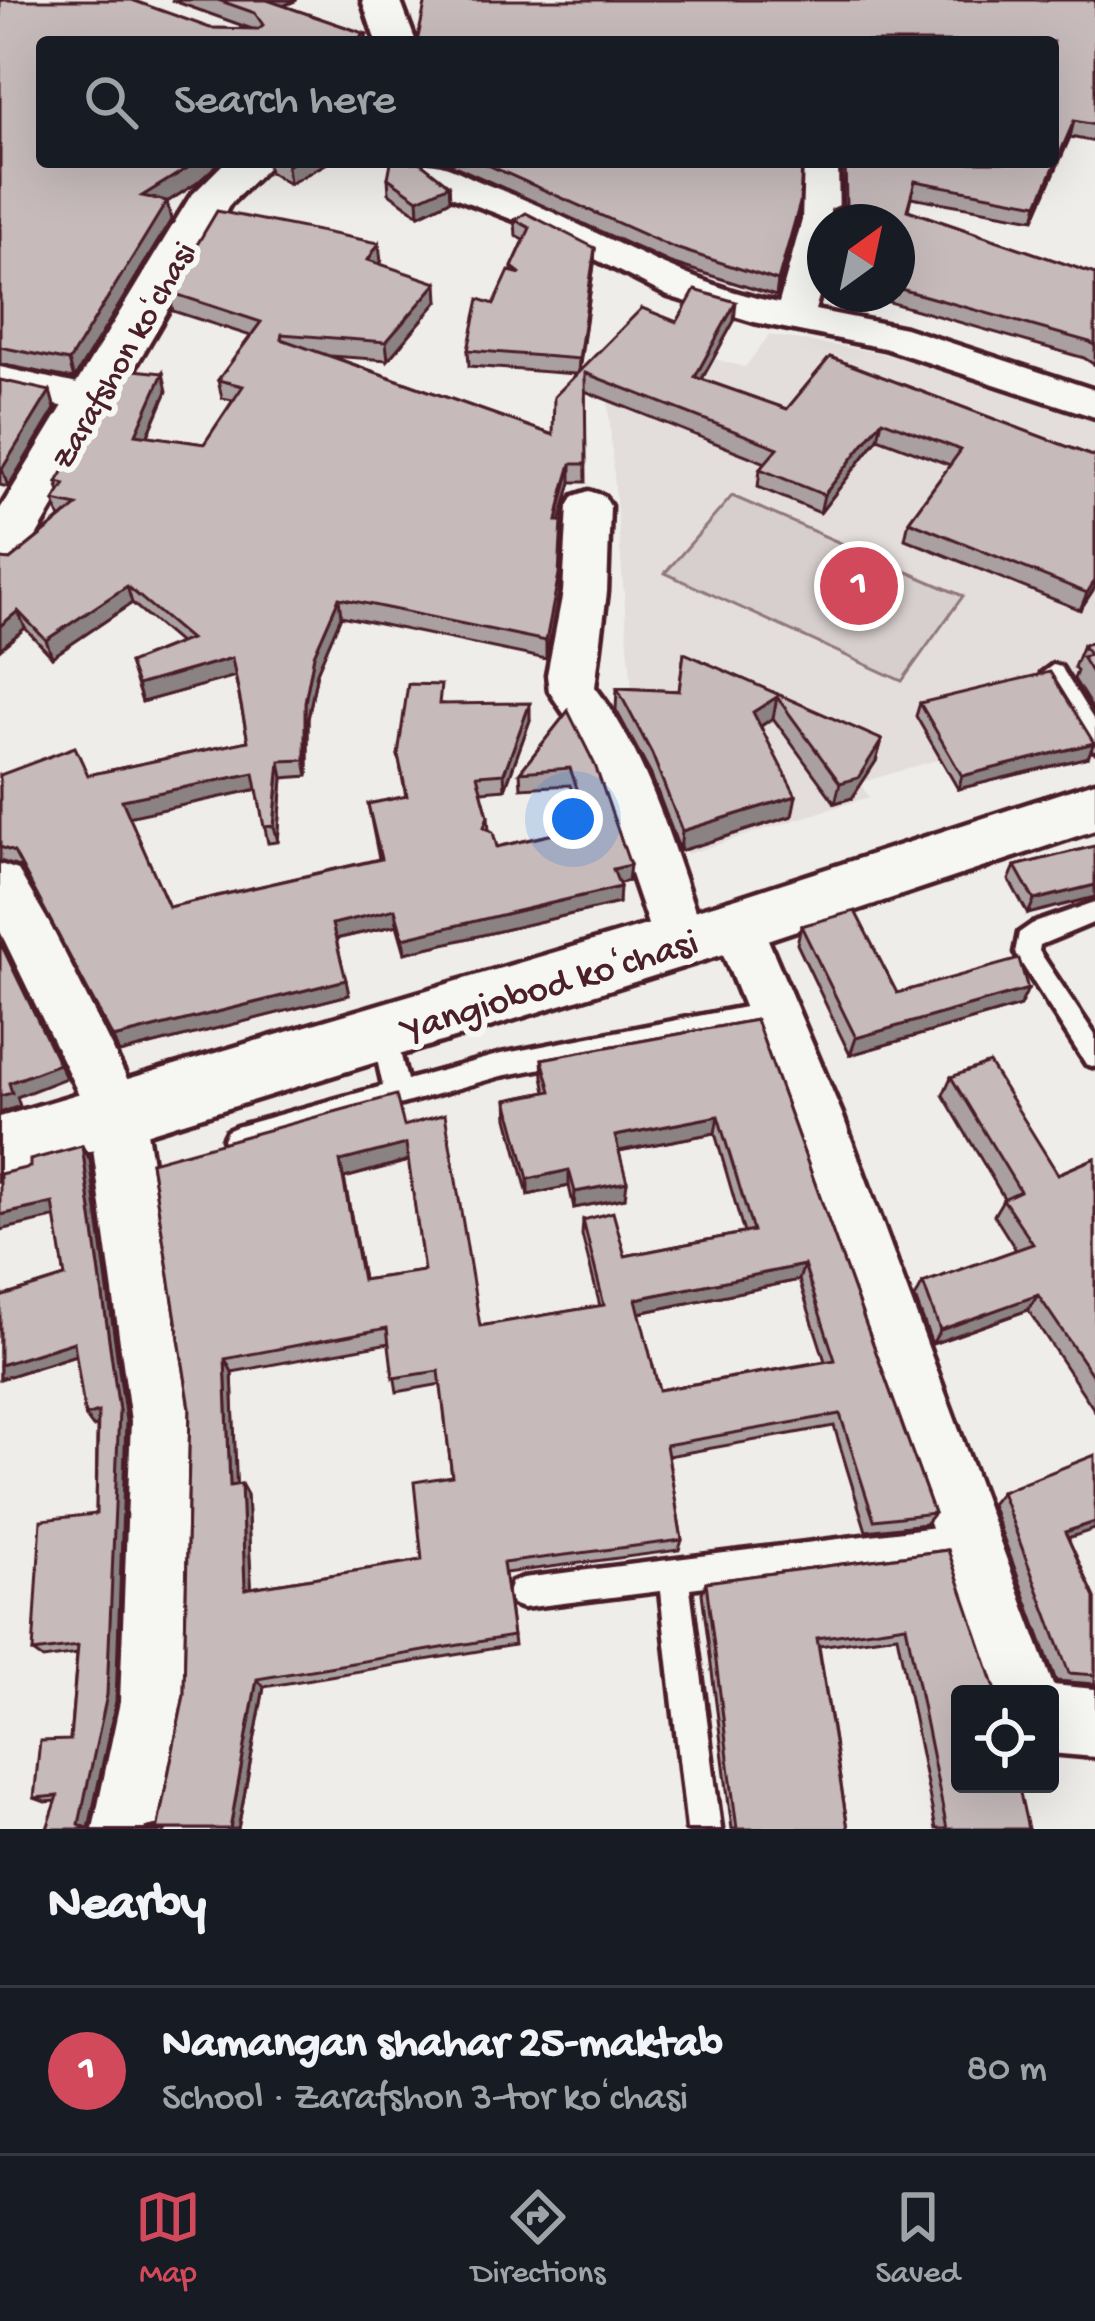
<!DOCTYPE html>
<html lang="en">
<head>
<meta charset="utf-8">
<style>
	body { margin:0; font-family:"Gochi Hand",sans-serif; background:#20242c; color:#f1f3f6 }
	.controls { position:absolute; right:36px; bottom:36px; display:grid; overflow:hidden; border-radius:12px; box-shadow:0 12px 48px #0002 }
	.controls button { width:108px; height:108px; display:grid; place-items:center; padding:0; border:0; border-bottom:3px solid #363941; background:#171b24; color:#f1f3f6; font:60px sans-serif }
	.compass { position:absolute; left:807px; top:204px; width:108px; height:108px; border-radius:50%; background:#171b24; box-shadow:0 12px 48px #0002; rotate:33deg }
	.you { position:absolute; left:573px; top:819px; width:42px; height:42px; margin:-30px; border:9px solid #fff; border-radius:50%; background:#1a73e8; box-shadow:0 0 0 18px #1a73e833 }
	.badge { display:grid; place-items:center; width:78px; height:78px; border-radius:50%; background:#d1495b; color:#fff; font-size:39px; font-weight:700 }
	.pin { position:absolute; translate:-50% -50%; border:6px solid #fff; box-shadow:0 3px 12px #0006 }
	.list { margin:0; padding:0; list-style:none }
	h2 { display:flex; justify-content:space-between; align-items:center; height:156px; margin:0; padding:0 48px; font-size:51px }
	h2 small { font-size:39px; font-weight:400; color:#9ea1a6 }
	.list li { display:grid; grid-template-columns:78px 1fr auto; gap:36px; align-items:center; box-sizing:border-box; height:168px; padding:0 48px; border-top:3px solid #363941 }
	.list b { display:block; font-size:45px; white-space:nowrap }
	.list p { margin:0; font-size:39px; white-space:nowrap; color:#9ea1a6 }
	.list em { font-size:39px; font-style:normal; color:#9ea1a6 }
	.icon { flex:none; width:66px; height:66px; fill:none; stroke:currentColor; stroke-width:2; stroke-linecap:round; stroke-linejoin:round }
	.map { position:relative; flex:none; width:1095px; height:1829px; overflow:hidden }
	.search { position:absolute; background:#171b24; box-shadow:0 12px 48px #0002; left:36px; right:36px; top:36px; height:132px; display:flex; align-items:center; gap:30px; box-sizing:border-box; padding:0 42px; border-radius:12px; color:#9ea1a6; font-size:45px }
	.sheet { height:324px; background:#171b24 }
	nav { display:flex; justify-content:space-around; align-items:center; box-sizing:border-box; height:168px; border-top:3px solid #363941; background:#171b24; font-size:33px; color:#9ea1a6 }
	nav a { display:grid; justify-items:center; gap:6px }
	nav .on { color:#d1495b }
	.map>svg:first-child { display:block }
</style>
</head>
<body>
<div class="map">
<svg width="1095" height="1829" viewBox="0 0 1095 1829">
	<rect width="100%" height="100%" fill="#efedea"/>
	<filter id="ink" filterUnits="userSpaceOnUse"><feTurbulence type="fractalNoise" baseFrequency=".00833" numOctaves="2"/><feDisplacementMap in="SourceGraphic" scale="24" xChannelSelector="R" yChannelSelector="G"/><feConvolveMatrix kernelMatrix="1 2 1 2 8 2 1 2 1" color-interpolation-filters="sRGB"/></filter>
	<g filter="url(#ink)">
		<!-- built -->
		<path fill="#e3dedc" d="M 654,315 L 695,325 L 681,350 L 745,367 L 769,335 L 880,353 L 1071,407 L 1095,420 L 1095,754 L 1066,762 L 950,756 L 860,783 L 869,797 L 687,854 L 633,704 L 606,380 Z"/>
		<!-- green -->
		<path fill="#d7cfce" stroke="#90777c" stroke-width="3" d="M 732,496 L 963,596 L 902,681 L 665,573 Z"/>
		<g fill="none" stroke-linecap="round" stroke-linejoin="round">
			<defs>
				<g id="service">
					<path d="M 1053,665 L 1061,667 L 1095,722 L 1095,750 L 1087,747 L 1042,673 Z"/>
					<path d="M 1095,902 L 1095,922 L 1040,945 L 1039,951 L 1095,1035 L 1095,1067 L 1086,1064 L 1015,953 L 1019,933 L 1032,924 Z"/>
					<path d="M 776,1001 L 785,1004 L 788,1012 L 785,1020 L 776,1023 L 501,1076 L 236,1151 L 227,1147 L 223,1139 L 227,1131 L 236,1127 L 383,1086 L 371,1032 L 375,1024 L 384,1021 L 393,1024 L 407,1080 L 501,1054 Z"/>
					<path d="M 960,1524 L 971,1528 L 975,1539 L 971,1550 L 960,1554 L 690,1588 L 721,1829 L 687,1829 L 660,1591 L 523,1608 L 512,1604 L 508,1593 L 512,1582 L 523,1578 Z"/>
				</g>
				<g id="minor">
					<path d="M 406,162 C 454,162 451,171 493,187 C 589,223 677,283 779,303 L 802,220 L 804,162 L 838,162 L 839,220 L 825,222 L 825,276 L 815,310 L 905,328 L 1095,390 L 1095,417 L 884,348 L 754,322 L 668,296 L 532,227 L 446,194 Z"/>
					<path d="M 0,367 L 109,391 L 115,400 L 109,409 L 95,413 L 0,393 Z"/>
					<path d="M 589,491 L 604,496 L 610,506 L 607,592 L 595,687 C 651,760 675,856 706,942 L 698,957 L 680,964 L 662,957 L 654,942 L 599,780 L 577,733 L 549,691 L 547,675 L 563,592 L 568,506 L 574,496 Z"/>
					<path d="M 0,864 L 18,870 L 55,933 L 144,1113 L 193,1421 L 188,1702 L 163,1829 L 93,1829 L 120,1702 L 131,1421 L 88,1113 L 0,931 Z"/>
					<path d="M 737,903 L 755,909 L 842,1114 L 1053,1685 L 1095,1689 L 1095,1757 L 1050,1753 L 1050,1694 L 989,1694 L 787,1114 L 711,924 L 719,909 Z"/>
				</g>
				<g id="tertiary">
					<path d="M 362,0 L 400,0 L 416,42 L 376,42 Z"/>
					<path d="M 225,162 L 273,162 L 230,204 L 19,566 L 0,572 L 0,509 L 190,197 Z"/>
					<path d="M 1095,782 L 1095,830 L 737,950 L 0,1179 L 0,1117 L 737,898 Z"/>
				</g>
			</defs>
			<!-- service casing -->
			<use href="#service" stroke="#4a1f2b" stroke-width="9"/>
			<!-- minor casing -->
			<use href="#minor" stroke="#4a1f2b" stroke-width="9"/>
			<!-- tertiary casing -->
			<use href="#tertiary" stroke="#4a1f2b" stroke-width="9"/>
			<!-- service -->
			<use href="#service" fill="#f6f6f2" fill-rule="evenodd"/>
			<!-- minor -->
			<use href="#minor" fill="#f6f6f2" fill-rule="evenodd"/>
			<!-- tertiary -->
			<use href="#tertiary" fill="#f6f6f2" fill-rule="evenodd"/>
		</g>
		<!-- wall -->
		<g fill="#aaa0a1" stroke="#4a1f2b" stroke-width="3" fill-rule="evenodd">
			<path d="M 0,0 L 210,28 L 252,29 L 171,0 L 297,0 L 284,6 L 366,34 L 42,42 L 197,183 L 167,202 L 171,220 L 74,379 L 0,364 Z"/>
			<path d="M 1095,0 L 1095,142 L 1070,137 L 1034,219 L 911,197 L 908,210 L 1095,274 L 1095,365 L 1084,358 L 861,294 L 897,294 L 897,222 L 830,222 L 832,210 L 843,205 L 842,162 L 1053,162 Z"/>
			<path d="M 267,162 L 329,162 L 289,184 L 269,172 Z"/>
			<path d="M 446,162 L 802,162 L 798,219 L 776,296 L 671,263 Z"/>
			<path d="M 388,178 L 449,185 L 450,200 L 419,215 L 389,193 Z"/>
			<path d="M 515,220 L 595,248 L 594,264 L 579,372 L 677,322 L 734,321 L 702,379 L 787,409 L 830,357 L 1095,457 L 1095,587 L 1080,610 L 905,539 L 909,521 L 950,465 L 878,438 L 820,513 L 758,487 L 760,469 L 766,463 L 585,391 L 586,482 L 571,482 L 564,506 L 560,521 L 559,591 L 546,659 L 341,616 L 317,672 L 308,719 L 308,776 L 283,778 L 278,842 L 268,843 L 257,789 L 129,816 L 169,907 L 379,859 L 368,804 L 406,797 L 398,755 L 442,704 L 530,720 L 505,789 L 481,791 L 488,816 L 489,830 L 497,847 L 584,827 L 570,785 L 521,788 L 520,772 L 568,711 L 628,881 L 618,883 L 619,903 L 405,953 L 397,925 L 336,939 L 349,995 L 119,1053 L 22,868 L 0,861 L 0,775 L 88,775 L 248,741 L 235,676 L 142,702 L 129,663 L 179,643 L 132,603 L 52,657 L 25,628 L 0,649 L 0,559 L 10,560 L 60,519 L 54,501 L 60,492 L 57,482 L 167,391 L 148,436 L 204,444 L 233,400 L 222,398 L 218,380 L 251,336 L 173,311 L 169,292 L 381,262 L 380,264 L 438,301 L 388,360 L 330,356 L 553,435 L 576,374 L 469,366 L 468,350 L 512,272 L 512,267 L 524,240 L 516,236 Z"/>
			<path d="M 0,380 L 55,409 L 8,487 L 0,485 Z"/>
			<path d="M 1095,642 L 1095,713 L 1074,679 L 1077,671 L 1074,667 L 1083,645 Z"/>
			<path d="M 684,653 L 882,740 L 876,761 L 852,798 L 835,803 L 773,718 L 761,726 L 792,816 L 680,851 L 651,775 L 616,710 L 617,688 L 679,691 Z"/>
			<path d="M 920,703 L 1094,743 L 1088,757 L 958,789 L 916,716 Z"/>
			<path d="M 1095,846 L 1028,914 L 1009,880 L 1015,866 Z"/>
			<path d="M 801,926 L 897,993 L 1020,1006 L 850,1055 L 797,944 Z"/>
			<path d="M 756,1020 L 934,1513 L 925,1524 L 866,1531 L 834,1426 L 668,1456 L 682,1540 L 679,1550 L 505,1573 L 514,1645 L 264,1687 L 238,1829 L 145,1829 L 158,1826 L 184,1695 L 190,1408 L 151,1162 L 404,1126 L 480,1326 L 600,1306 L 582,1235 L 583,1220 L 625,1256 L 744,1233 L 715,1133 L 619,1151 L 625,1198 L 574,1208 L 569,1186 L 528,1195 L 508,1118 L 507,1100 L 546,1092 L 543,1077 L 542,1059 ZM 409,1161 L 424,1271 L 363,1280 L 344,1178 ZM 799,1280 L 825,1361 L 659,1390 L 639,1313 ZM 389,1343 L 397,1392 L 441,1384 L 452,1476 L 422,1560 L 251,1588 L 247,1495 L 241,1484 L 236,1485 L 232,1372 Z"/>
			<path d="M 951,1077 L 1058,1174 L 1095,1158 L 1095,1411 L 1028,1310 L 932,1344 L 915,1298 L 923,1283 L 1016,1250 L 994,1215 L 1004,1198 L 943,1095 Z"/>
			<path d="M 82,1146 L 90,1160 L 126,1421 L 116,1701 L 89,1828 L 47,1829 L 57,1801 L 45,1802 L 34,1798 L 70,1740 L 77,1654 L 43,1659 L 33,1652 L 96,1514 L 97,1425 L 93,1427 L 85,1416 L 76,1355 L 0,1379 L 0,1297 L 65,1277 L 56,1218 L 30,1167 Z"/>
			<path d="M 1001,1492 L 1068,1538 L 1095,1598 L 1095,1684 L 1056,1681 L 991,1504 Z"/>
			<path d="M 948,1550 L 1028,1829 L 936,1829 L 897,1635 L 819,1646 L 848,1829 L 732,1829 L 702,1593 L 706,1582 Z"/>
		</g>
		<!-- shaded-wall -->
		<g fill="#8b8283" stroke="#4a1f2b" stroke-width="3">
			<path d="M 260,0 L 297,0 L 262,15 Z"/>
			<path d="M 366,34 L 367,42 L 350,42 Z"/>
			<path d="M 1074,121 L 1070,137 L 1034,219 L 1038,204 Z"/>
			<path d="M 197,162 L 220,162 L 197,183 L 167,202 L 171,220 L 74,379 L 69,361 L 142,196 Z"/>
			<path d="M 294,162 L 329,162 L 289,184 L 287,166 Z"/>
			<path d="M 449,185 L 450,200 L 419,215 L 418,199 Z"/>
			<path d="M 800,203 L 798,219 L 776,296 L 778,281 Z"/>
			<path d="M 379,243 L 381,262 L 370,278 L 368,260 Z"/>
			<path d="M 595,248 L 594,264 L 578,375 L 579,359 Z"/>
			<path d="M 437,283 L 438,301 L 388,360 L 386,342 Z"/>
			<path d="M 736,302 L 734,321 L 693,395 L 695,377 Z"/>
			<path d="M 163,373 L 167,391 L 140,452 L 136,434 Z"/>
			<path d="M 50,391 L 55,409 L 8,487 L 2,469 Z"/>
			<path d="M 882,420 L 878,438 L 820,513 L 824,495 Z"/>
			<path d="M 571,464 L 571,482 L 556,538 L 557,521 Z"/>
			<path d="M 562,539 L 559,591 L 546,659 L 546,641 Z"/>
			<path d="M 1095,580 L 1095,587 L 1080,610 L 1087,593 Z"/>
			<path d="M 127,586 L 132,603 L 52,657 L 46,640 Z"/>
			<path d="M 339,598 L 341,616 L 317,672 L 308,719 L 308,776 L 305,760 L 305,702 L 314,655 Z"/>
			<path d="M 18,611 L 25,628 L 0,649 L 0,626 Z"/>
			<path d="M 232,658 L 236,676 L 142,702 L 137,685 Z"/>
			<path d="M 777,697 L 773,718 L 750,733 L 753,712 Z"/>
			<path d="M 530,703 L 530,720 L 505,789 L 504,773 Z"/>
			<path d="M 882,740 L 876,761 L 852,798 L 835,803 L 840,783 Z"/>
			<path d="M 1094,743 L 1088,757 L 958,789 L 962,776 Z"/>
			<path d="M 280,761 L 283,778 L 278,842 L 274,826 Z"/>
			<path d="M 254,773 L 258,789 L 128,817 L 122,800 Z"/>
			<path d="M 796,796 L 792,816 L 680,851 L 682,831 Z"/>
			<path d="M 630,865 L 628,881 L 612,885 L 613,869 Z"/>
			<path d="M 1095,885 L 1095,897 L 1028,914 L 1034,900 Z"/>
			<path d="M 620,887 L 619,903 L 405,953 L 403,938 Z"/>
			<path d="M 395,909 L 397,925 L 335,939 L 332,924 Z"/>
			<path d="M 0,941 L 66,1078 L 17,1097 L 20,1106 L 0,1113 L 0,1096 L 9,1083 Z"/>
			<path d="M 346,980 L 349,995 L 119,1053 L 113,1038 Z"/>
			<path d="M 1028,989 L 1020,1006 L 850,1055 L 856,1038 Z"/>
			<path d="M 718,1116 L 715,1133 L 613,1152 L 615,1136 Z"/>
			<path d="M 406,1144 L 409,1160 L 344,1178 L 366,1295 L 340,1161 Z"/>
			<path d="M 82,1146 L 90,1160 L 126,1421 L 116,1701 L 89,1828 L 90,1829 L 79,1824 L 119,1411 Z"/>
			<path d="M 569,1170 L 569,1186 L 528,1195 L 528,1179 Z"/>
			<path d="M 627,1182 L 625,1198 L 574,1208 L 575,1192 Z"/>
			<path d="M 53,1203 L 62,1216 L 0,1230 L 0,1215 Z"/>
			<path d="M 804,1265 L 799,1280 L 634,1314 L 636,1299 Z"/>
			<path d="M 1038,1295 L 1028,1310 L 932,1344 L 940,1330 Z"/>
			<path d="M 74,1342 L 82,1353 L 0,1379 L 0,1365 Z"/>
			<path d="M 225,1359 L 232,1372 L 237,1497 L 230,1486 Z"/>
			<path d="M 98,1412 L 106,1423 L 93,1427 L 85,1416 Z"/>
			<path d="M 241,1484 L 247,1495 L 252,1598 L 245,1589 Z"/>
			<path d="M 1095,1522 L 1095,1529 L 1053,1543 L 1065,1532 Z"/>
			<path d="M 257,1679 L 264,1687 L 238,1829 L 230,1829 Z"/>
		</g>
		<!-- building -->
		<g fill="#c6babb" stroke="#4a1f2b" stroke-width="3" fill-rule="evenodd">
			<path d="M 0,0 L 132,0 L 210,28 L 258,29 L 263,25 L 255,13 L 218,0 L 267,0 L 366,34 L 350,42 L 42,42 L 42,162 L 197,162 L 142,196 L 167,201 L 69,361 L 0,347 Z"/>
			<path d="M 426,0 L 1095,0 L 1095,125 L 1074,121 L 1038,204 L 915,181 L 907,210 L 1095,274 L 1095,346 L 1090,342 L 897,288 L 897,222 L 832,222 L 832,210 L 846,204 L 845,162 L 1053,162 L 1053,42 L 417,42 Z"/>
			<path d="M 391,162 L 420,162 L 449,185 L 418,199 L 388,178 Z"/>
			<path d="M 481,162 L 802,162 L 800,203 L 778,281 L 672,247 Z"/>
			<path d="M 217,211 L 379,243 L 368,260 L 437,283 L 386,342 L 282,334 L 281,339 L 553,435 L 554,397 L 642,308 L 677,322 L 695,290 L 736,302 L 695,377 L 787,409 L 830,357 L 1095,457 L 1095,580 L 1087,593 L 909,521 L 961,450 L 882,420 L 824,495 L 760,469 L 778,448 L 585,373 L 586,464 L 571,464 L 564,488 L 557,521 L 562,521 L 559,574 L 546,641 L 339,598 L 314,655 L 305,702 L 305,760 L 280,761 L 274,826 L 264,827 L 254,773 L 122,800 L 169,907 L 381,859 L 368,804 L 407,796 L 398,755 L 408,684 L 441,685 L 439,704 L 530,703 L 504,773 L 477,775 L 488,816 L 484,827 L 493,832 L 497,847 L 590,826 L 570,768 L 520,772 L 568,711 L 595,765 L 630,865 L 613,869 L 620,887 L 403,938 L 395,909 L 332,924 L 346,980 L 113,1038 L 14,852 L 0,847 L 0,775 L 75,747 L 88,775 L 248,741 L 232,658 L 137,685 L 129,663 L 190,639 L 127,586 L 46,640 L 18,611 L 0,626 L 0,559 L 10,560 L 77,506 L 54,501 L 65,484 L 57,482 L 124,369 L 163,373 L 136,434 L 204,444 L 243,386 L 218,380 L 261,322 L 169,292 Z"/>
			<path d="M 526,213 L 595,248 L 579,359 L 468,350 L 479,299 L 494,304 L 509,271 L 521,274 L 512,267 L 530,228 L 515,220 Z"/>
			<path d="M 0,380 L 50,391 L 2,469 L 0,469 Z"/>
			<path d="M 1095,642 L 1095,678 L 1082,657 L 1089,655 L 1083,645 Z"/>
			<path d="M 684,653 L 882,740 L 858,778 L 840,783 L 777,697 L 753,712 L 796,796 L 682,831 L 652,754 L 617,688 L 679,691 Z"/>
			<path d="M 1050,672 L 1094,743 L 962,776 L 920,703 Z"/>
			<path d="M 1095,846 L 1095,885 L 1034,900 L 1015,866 Z"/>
			<path d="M 855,911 L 897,993 L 1019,959 L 1028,989 L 856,1038 L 801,926 Z"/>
			<path d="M 0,942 L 59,1064 L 9,1083 L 12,1093 L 0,1096 Z"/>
			<path d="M 756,1020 L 934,1513 L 874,1520 L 840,1414 L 666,1445 L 682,1540 L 503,1563 L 513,1636 L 257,1679 L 230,1829 L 145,1829 L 158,1826 L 184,1695 L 190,1408 L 151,1162 L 396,1095 L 404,1126 L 445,1114 L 480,1326 L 604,1305 L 583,1220 L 613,1212 L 625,1256 L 753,1231 L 718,1116 L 615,1136 L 627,1182 L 575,1192 L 569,1170 L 528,1179 L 507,1100 L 551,1091 L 542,1059 ZM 406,1144 L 424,1271 L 362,1280 L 340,1161 ZM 804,1265 L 835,1360 L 659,1390 L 636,1299 ZM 387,1328 L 393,1378 L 439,1371 L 452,1476 L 414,1482 L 422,1560 L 245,1589 L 241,1484 L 230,1486 L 225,1359 Z"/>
			<path d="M 989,1063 L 1058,1174 L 1095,1158 L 1095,1379 L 1038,1295 L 940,1330 L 923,1283 L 1033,1244 L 1003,1199 L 1020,1191 L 951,1077 Z"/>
			<path d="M 82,1146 L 119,1411 L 107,1695 L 79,1824 L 87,1829 L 47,1829 L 58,1796 L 34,1798 L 40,1741 L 70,1740 L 78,1646 L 33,1652 L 41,1520 L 96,1514 L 98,1412 L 85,1416 L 74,1342 L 0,1365 L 0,1297 L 65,1277 L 53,1203 L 0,1215 L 0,1174 L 30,1167 L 30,1160 Z"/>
			<path d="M 1095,1455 L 1095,1522 L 1065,1532 L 1095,1598 L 1095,1675 L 1069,1673 L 1001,1492 Z"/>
			<path d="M 948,1550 L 997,1694 L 960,1694 L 960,1784 L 1018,1784 L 1028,1829 L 947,1829 L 906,1625 L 817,1638 L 848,1829 L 737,1829 L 706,1582 Z"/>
		</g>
	</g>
	<g text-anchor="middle" stroke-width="12" stroke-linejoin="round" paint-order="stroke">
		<!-- far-street labels -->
		<g font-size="33" fill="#4a1f2b" stroke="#f6f6f2">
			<text transform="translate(121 354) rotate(-60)" y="12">Zarafshon koʻchasi</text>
		</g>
		<!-- street labels -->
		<g font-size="39" fill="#4a1f2b" stroke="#f6f6f2">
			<text transform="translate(549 982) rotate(-17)" y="14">Yangiobod koʻchasi</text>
		</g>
	</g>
</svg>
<div class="controls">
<button><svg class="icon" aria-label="locate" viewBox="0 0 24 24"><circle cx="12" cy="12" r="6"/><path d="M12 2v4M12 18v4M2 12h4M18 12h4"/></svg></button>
</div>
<svg class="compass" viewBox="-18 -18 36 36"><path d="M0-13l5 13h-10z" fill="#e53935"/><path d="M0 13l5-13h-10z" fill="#9ea1a6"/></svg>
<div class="you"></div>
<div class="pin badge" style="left:859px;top:586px">1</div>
<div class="search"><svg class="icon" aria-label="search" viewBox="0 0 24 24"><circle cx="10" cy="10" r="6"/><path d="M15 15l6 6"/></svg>Search here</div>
</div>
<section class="sheet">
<h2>Nearby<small></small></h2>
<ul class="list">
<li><span class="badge">1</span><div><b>Namangan shahar 25-maktab</b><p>School · Zarafshon 3-tor koʻchasi</p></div><em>80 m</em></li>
</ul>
</section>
<nav>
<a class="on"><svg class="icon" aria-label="map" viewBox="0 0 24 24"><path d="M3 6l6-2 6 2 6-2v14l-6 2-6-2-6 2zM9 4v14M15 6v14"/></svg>Map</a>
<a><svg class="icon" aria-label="directions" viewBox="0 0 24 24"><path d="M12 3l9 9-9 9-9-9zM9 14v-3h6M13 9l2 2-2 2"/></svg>Directions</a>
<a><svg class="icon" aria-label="saved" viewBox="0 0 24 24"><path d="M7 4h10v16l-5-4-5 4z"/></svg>Saved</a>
</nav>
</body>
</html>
